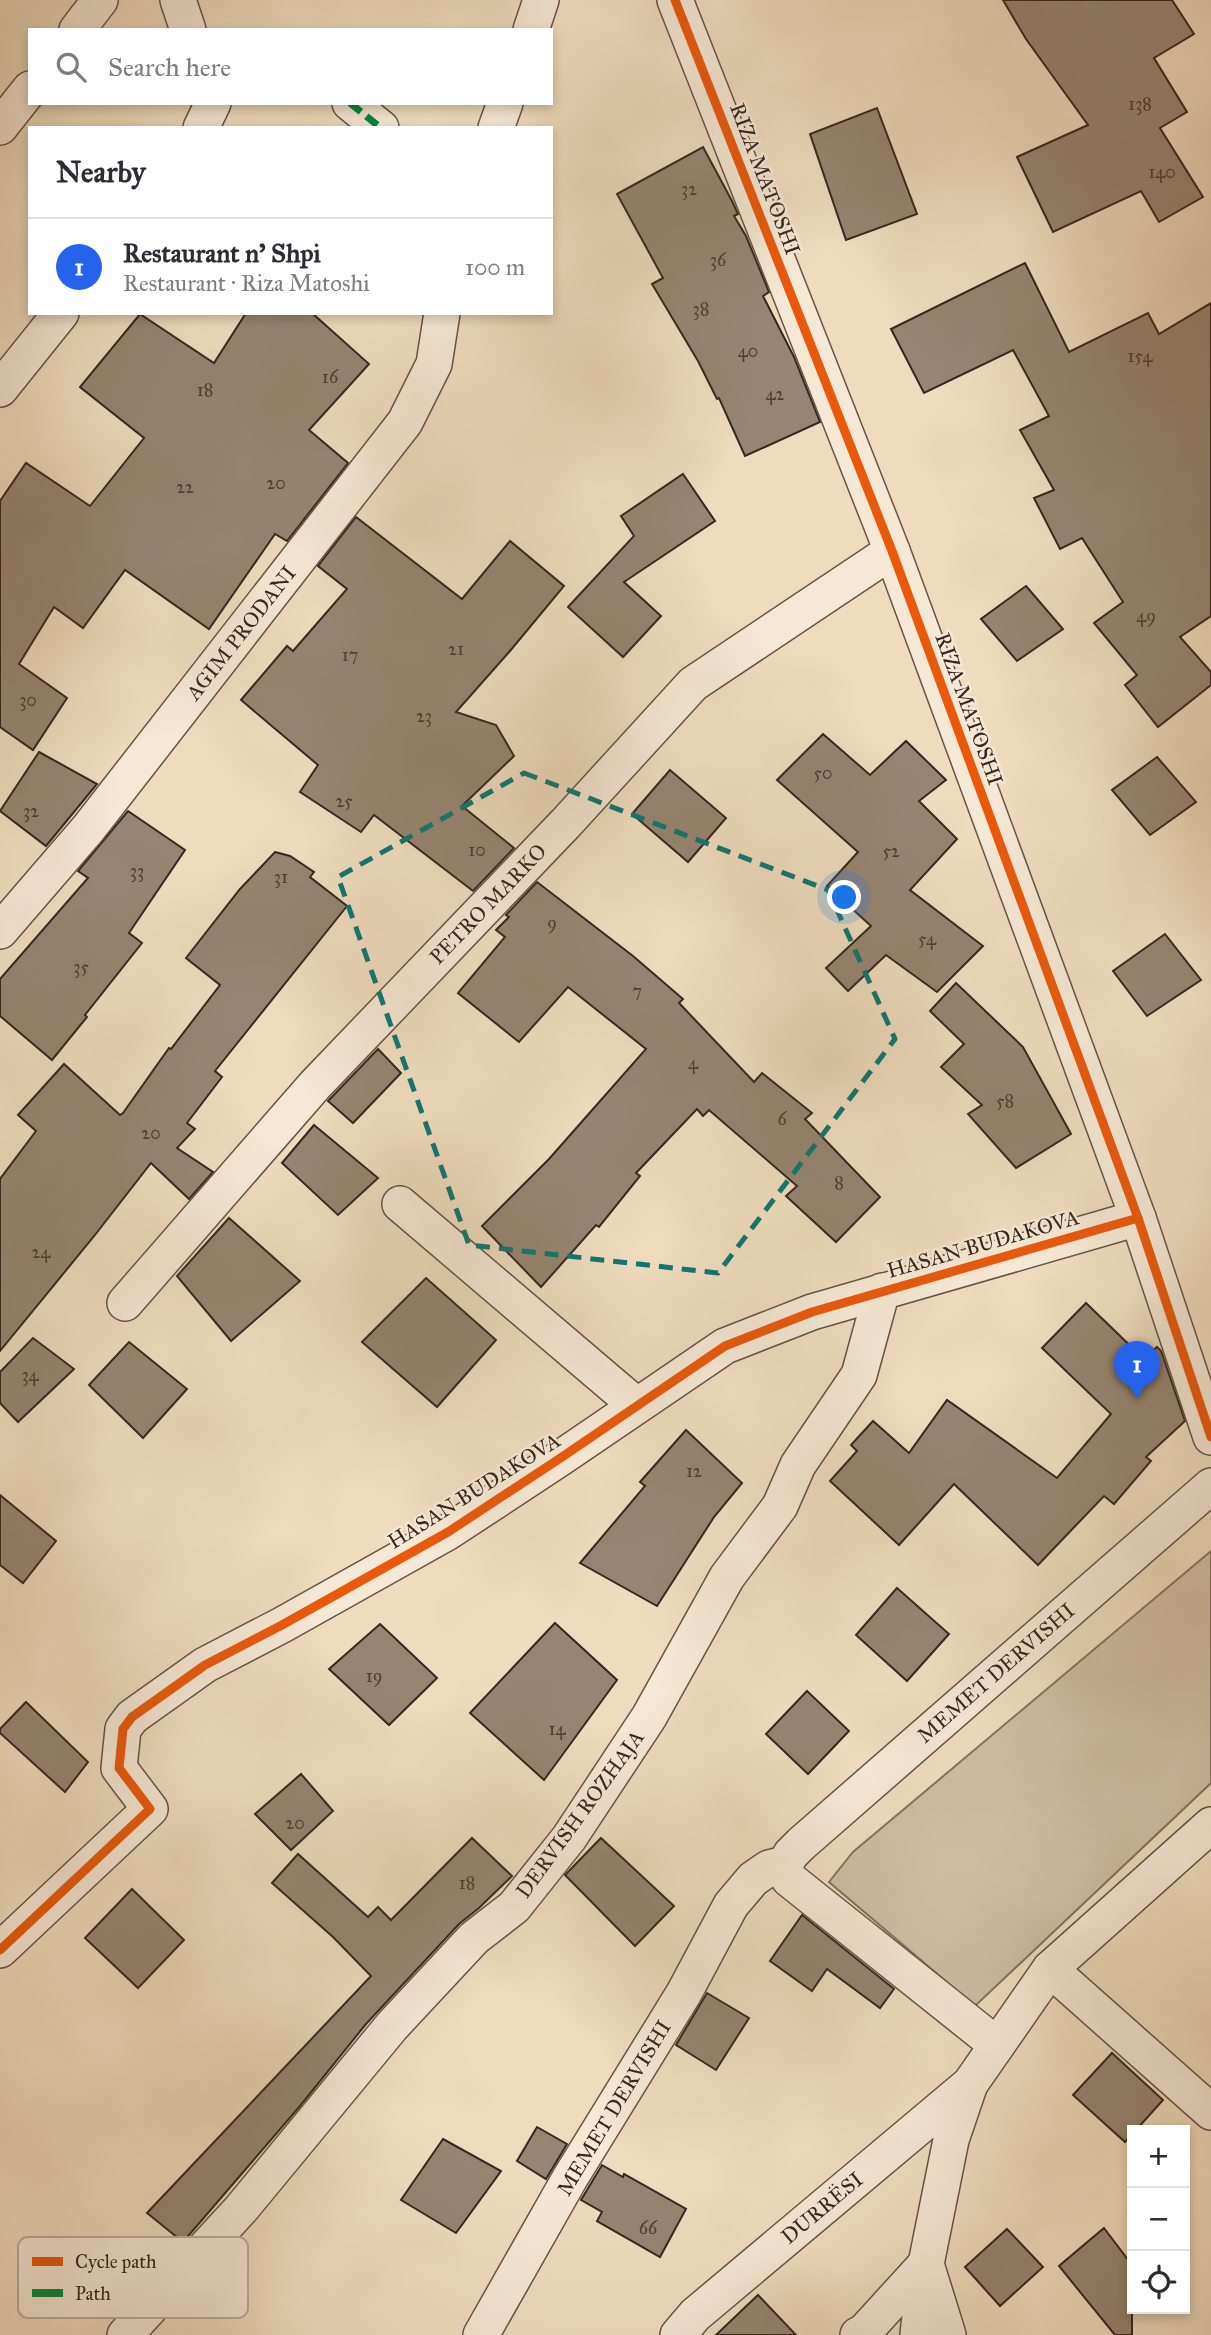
<!DOCTYPE html>
<html lang="en">
<head>
<meta charset="utf-8">
<style>
	body { margin:0; font-family:"IM FELL Great Primer",serif; background:#f7f7f7; color:#2b2b33 }
	.controls { position:absolute; right:21px; bottom:21px; display:grid; overflow:hidden; border-radius:0px; box-shadow:0 4px 10px #0003 }
	.controls button { width:63px; height:63px; display:grid; place-items:center; padding:0; border:0; border-bottom:2px solid #e1e1e2; background:#fff; color:#2b2b33; font:35px sans-serif }
	.you { position:absolute; left:845px; top:898px; width:24px; height:24px; margin:-18px; border:5px solid #fff; border-radius:50%; background:#1a73e8; box-shadow:0 0 0 10px #1a73e833 }
	.badge { display:grid; place-items:center; width:46px; height:46px; border-radius:50%; background:#2563eb; color:#fff; font-size:23px; font-weight:700 }
	.pin { position:absolute; translate:-50% -58px; filter:drop-shadow(0 2px 4px #0008) }
	.pin::after { content:''; position:absolute; top:37px; width:24px; height:21px; background:inherit; clip-path:polygon(0 0,100% 0,50% 100%) }
	.list { margin:0; padding:0; list-style:none }
	h2 { display:flex; justify-content:space-between; align-items:center; height:91px; margin:0; padding:0 28px; font-size:30px }
	h2 small { font-size:23px; font-weight:400; color:#7c7c81 }
	.list li { display:grid; grid-template-columns:46px 1fr auto; gap:21px; align-items:center; box-sizing:border-box; height:98px; padding:0 28px; border-top:2px solid #e1e1e2 }
	.list b { display:block; font-size:26px; white-space:nowrap }
	.list p { margin:0; font-size:23px; white-space:nowrap; color:#7c7c81 }
	.list em { font-size:23px; font-style:normal; color:#7c7c81 }
	.icon { flex:none; width:38px; height:38px; fill:none; stroke:currentColor; stroke-width:2; stroke-linecap:round; stroke-linejoin:round }
	.map { position:relative; flex:none; width:1211px; height:2335px; overflow:hidden }
	.search { position:absolute; background:#fff; box-shadow:0 4px 10px #0003; left:28px; top:28px; width:525px; height:77px; display:flex; align-items:center; gap:18px; box-sizing:border-box; padding:0 24px; border-radius:0px; color:#7c7c81; font-size:26px }
	.panel { position:absolute; background:#fff; box-shadow:0 4px 10px #0003; left:28px; top:126px; width:525px; height:189px; border-radius:0px }
	.map>svg:first-child { display:block }
</style>
</head>
<body>
<div class="map">
<svg width="1211" height="2335" viewBox="0 0 1211 2335">
	<rect width="100%" height="100%" fill="#efdcbd"/>
	<filter id="stains"><feTurbulence type="fractalNoise" baseFrequency=".00286" numOctaves="4"/><feColorMatrix values="0 0 0 0 .2 0 0 0 0 .09 0 0 0 0 .02 0 0 0 .5 -.17"/></filter>
	<radialGradient id="worn" r=".72"><stop offset=".6" stop-color="#630" stop-opacity="0"/><stop offset="1" stop-color="#630" stop-opacity=".3"/></radialGradient>
	<!-- green -->
	<path fill="#cfbda2" stroke="#827260" stroke-width="2" d="M 1211,1551 L 1211,1783 L 975,2006 L 829,1882 L 853,1852 Z"/>
	<!-- building -->
	<g fill="#968571" stroke="#35271f" stroke-width="2">
		<path d="M 1003,0 L 1172,0 L 1194,34 L 1154,58 L 1187,112 L 1160,128 L 1203,197 L 1159,222 L 1141,191 L 1053,232 L 1017,157 L 1088,125 L 1026,39 Z"/>
		<path d="M 877,108 L 917,214 L 846,240 L 810,134 Z"/>
		<path d="M 703,147 L 732,201 L 738,214 L 734,216 L 746,236 L 769,292 L 763,296 L 794,357 L 820,422 L 745,456 L 719,398 L 717,399 L 698,361 L 652,284 L 663,278 L 617,194 Z"/>
		<path d="M 1025,263 L 1069,352 L 1148,313 L 1159,334 L 1211,303 L 1211,616 L 1180,637 L 1211,672 L 1211,685 L 1158,727 L 1125,685 L 1137,675 L 1094,623 L 1123,602 L 1082,538 L 1060,549 L 1034,498 L 1054,490 L 1020,430 L 1049,416 L 1013,350 L 924,393 L 891,329 Z"/>
		<path d="M 246,313 L 312,313 L 369,364 L 309,430 L 348,463 L 287,541 L 275,534 L 209,629 L 125,570 L 83,628 L 54,607 L 19,664 L 67,698 L 33,750 L 0,727 L 0,501 L 26,463 L 90,506 L 144,438 L 80,387 L 140,314 L 214,363 Z"/>
		<path d="M 683,474 L 715,521 L 624,582 L 661,616 L 623,657 L 568,607 L 634,536 L 621,516 Z"/>
		<path d="M 356,517 L 462,599 L 510,541 L 564,586 L 510,651 L 456,712 L 496,725 L 514,756 L 462,806 L 514,848 L 473,891 L 374,815 L 361,832 L 300,792 L 318,765 L 241,700 L 287,646 L 293,651 L 347,589 L 318,566 Z"/>
		<path d="M 1026,586 L 1063,629 L 1017,661 L 981,619 Z"/>
		<path d="M 823,734 L 870,775 L 906,741 L 946,780 L 919,801 L 957,839 L 910,890 L 983,946 L 937,992 L 886,955 L 848,991 L 826,968 L 871,926 L 827,886 L 858,852 L 777,780 Z"/>
		<path d="M 39,752 L 97,784 L 46,846 L 0,811 Z"/>
		<path d="M 1157,757 L 1196,802 L 1150,835 L 1112,790 Z"/>
		<path d="M 670,770 L 726,818 L 688,862 L 632,814 Z"/>
		<path d="M 128,811 L 185,850 L 129,933 L 142,943 L 85,1015 L 87,1017 L 52,1060 L 0,1016 L 0,979 L 88,878 L 78,871 Z"/>
		<path d="M 275,852 L 290,856 L 314,872 L 310,877 L 347,906 L 215,1071 L 222,1077 L 187,1123 L 195,1129 L 177,1148 L 213,1172 L 189,1199 L 151,1163 L 95,1235 L 0,1351 L 0,1179 L 36,1131 L 18,1115 L 64,1064 L 120,1115 L 123,1113 L 169,1048 L 171,1049 L 220,985 L 186,958 L 240,889 Z"/>
		<path d="M 537,882 L 633,956 L 683,999 L 679,1003 L 754,1082 L 762,1073 L 812,1113 L 805,1119 L 880,1197 L 836,1242 L 786,1196 L 797,1186 L 709,1110 L 703,1116 L 697,1109 L 636,1173 L 640,1176 L 599,1227 L 596,1225 L 541,1287 L 482,1226 L 549,1159 L 646,1049 L 568,987 L 519,1042 L 458,993 L 505,937 L 496,930 L 509,917 L 506,915 Z"/>
		<path d="M 1165,934 L 1201,980 L 1147,1016 L 1113,971 Z"/>
		<path d="M 956,983 L 1023,1047 L 1071,1134 L 1016,1168 L 968,1114 L 982,1105 L 941,1067 L 964,1044 L 930,1011 Z"/>
		<path d="M 378,1049 L 401,1073 L 353,1123 L 328,1101 Z"/>
		<path d="M 314,1125 L 378,1178 L 338,1215 L 282,1163 Z"/>
		<path d="M 229,1218 L 300,1281 L 231,1341 L 177,1276 Z"/>
		<path d="M 426,1278 L 496,1340 L 437,1407 L 362,1342 Z"/>
		<path d="M 1086,1303 L 1144,1359 L 1157,1347 L 1161,1351 L 1185,1421 L 1146,1457 L 1151,1461 L 1114,1504 L 1104,1496 L 1038,1565 L 954,1484 L 899,1545 L 830,1481 L 857,1451 L 851,1445 L 873,1421 L 909,1453 L 947,1400 L 1057,1478 L 1111,1414 L 1042,1348 Z"/>
		<path d="M 33,1338 L 74,1369 L 18,1422 L 0,1403 L 0,1372 Z"/>
		<path d="M 129,1342 L 187,1389 L 143,1438 L 89,1385 Z"/>
		<path d="M 686,1430 L 742,1483 L 714,1517 L 657,1606 L 580,1563 L 645,1486 L 640,1482 Z"/>
		<path d="M 0,1495 L 56,1541 L 23,1583 L 0,1565 Z"/>
		<path d="M 897,1588 L 949,1634 L 907,1681 L 856,1635 Z"/>
		<path d="M 555,1623 L 617,1680 L 544,1780 L 470,1713 Z"/>
		<path d="M 380,1624 L 437,1678 L 389,1725 L 329,1669 Z"/>
		<path d="M 807,1691 L 849,1731 L 808,1774 L 766,1734 Z"/>
		<path d="M 26,1702 L 88,1762 L 65,1792 L 0,1733 L 0,1729 Z"/>
		<path d="M 301,1774 L 333,1811 L 291,1850 L 255,1814 Z"/>
		<path d="M 472,1838 L 512,1876 L 479,1908 L 459,1924 L 366,2024 L 300,2106 L 183,2242 L 147,2213 L 371,1976 L 333,1937 L 272,1883 L 298,1854 L 368,1917 L 378,1907 L 391,1920 Z"/>
		<path d="M 601,1838 L 674,1906 L 635,1946 L 565,1875 Z"/>
		<path d="M 132,1889 L 184,1940 L 138,1988 L 85,1938 Z"/>
		<path d="M 802,1915 L 894,1989 L 880,2008 L 827,1969 L 812,1991 L 770,1961 Z"/>
		<path d="M 707,1993 L 749,2018 L 716,2070 L 676,2045 Z"/>
		<path d="M 1112,2053 L 1163,2100 L 1136,2130 L 1132,2130 L 1132,2134 L 1125,2142 L 1073,2095 Z"/>
		<path d="M 537,2127 L 567,2144 L 546,2179 L 517,2161 Z"/>
		<path d="M 443,2139 L 501,2171 L 456,2233 L 401,2200 Z"/>
		<path d="M 602,2165 L 623,2177 L 624,2174 L 686,2209 L 660,2257 L 597,2221 L 602,2212 L 581,2200 Z"/>
		<path d="M 1104,2228 L 1132,2265 L 1132,2335 L 1115,2335 L 1059,2266 Z"/>
		<path d="M 1007,2229 L 1043,2267 L 1000,2306 L 965,2267 Z"/>
		<path d="M 758,2295 L 796,2335 L 716,2335 Z"/>
	</g>
	<g fill="none" stroke-linecap="round" stroke-linejoin="round">
		<defs>
			<g id="minor">
				<path d="M 178,0 L 188,30"/>
				<path d="M 675,0 L 892,551 L 1138,1218 L 1211,1437"/>
				<path d="M 77,30 L 100,0"/>
				<path d="M 531,30 L 541,0"/>
				<path d="M 350,103 L 381,128"/>
				<path d="M 0,127 L 30,89"/>
				<path d="M 201,128 L 213,103"/>
				<path d="M 496,128 L 505,103"/>
				<path d="M 0,389 L 61,313"/>
				<path d="M 0,931 L 88,829 L 405,422 L 434,364 L 442,313"/>
				<path d="M 400,1204 L 636,1405"/>
				<path d="M 125,1303 L 315,1085 L 566,823 L 693,684 L 892,551"/>
				<path d="M 785,1864 L 786,1874 L 789,1879 L 997,2045"/>
				<path d="M 0,1950 L 150,1809 L 119,1768 L 123,1729 L 132,1717 L 205,1665 L 282,1625 L 448,1532 L 562,1457 L 725,1346 L 812,1312 L 1138,1218"/>
				<path d="M 1050,1969 L 1211,2112"/>
				<path d="M 125,2335 L 241,2209 L 392,2026 L 474,1938 L 514,1907 L 569,1838 L 649,1717 L 727,1577 L 780,1506 L 798,1465 L 859,1375 L 882,1291"/>
				<path d="M 481,2335 L 570,2178 L 684,1993 L 731,1905 L 753,1879 L 769,1868 L 785,1864 L 791,1854 L 801,1844 L 1211,1486"/>
				<path d="M 678,2335 L 695,2315 L 970,2084 L 1050,1969 L 1211,1825"/>
				<path d="M 858,2335 L 864,2332 L 926,2264"/>
				<path d="M 918,2335 L 924,2276"/>
				<path d="M 948,2335 L 926,2264 L 951,2140 L 970,2084"/>
			</g>
		</defs>
		<!-- minor casing -->
		<use href="#minor" stroke="#645446" stroke-width="38"/>
		<!-- minor -->
		<use href="#minor" stroke="#f5e8d4" stroke-width="35"/>
		<!-- quiet -->
		<path stroke="#00873e" stroke-width="7" stroke-dasharray="14 7" stroke-linecap="butt" d="M 350,103 L 381,128"/>
		<defs>
			<g id="cycleway">
				<path d="M 675,0 L 892,551 L 1138,1218 L 1211,1437"/>
				<path d="M 0,1950 L 150,1809 L 119,1768 L 123,1729 L 132,1717 L 205,1665 L 282,1625 L 448,1532 L 562,1457 L 725,1346 L 812,1312 L 1138,1218"/>
			</g>
		</defs>
		<!-- cycleway casing -->
		<use href="#cycleway" stroke="#f5e8d4" stroke-width="13"/>
		<!-- cycleway -->
		<use href="#cycleway" stroke="#e8590c" stroke-width="9"/>
	</g>
	<!-- marked area -->
	<path fill="none" stroke="#0f766e" stroke-width="5" stroke-dasharray="14 9" stroke-linejoin="round" d="M 524,773 L 828,890 L 895,1039 L 718,1273 L 469,1245 L 338,877 Z"/>
	<g text-anchor="middle" stroke-width="5" stroke-linejoin="round" paint-order="stroke">
		<!-- number labels -->
		<g font-size="18" fill="#4d3e34">
			<text x="1140" y="110">138</text>
			<text x="1162" y="178">140</text>
			<text x="689" y="195">32</text>
			<text x="718" y="266">36</text>
			<text x="701" y="315">38</text>
			<text x="748" y="357">40</text>
			<text x="1140" y="362">154</text>
			<text x="330" y="383">16</text>
			<text x="205" y="396">18</text>
			<text x="775" y="400">42</text>
			<text x="276" y="489">20</text>
			<text x="185" y="493">22</text>
			<text x="1146" y="622">49</text>
			<text x="456" y="655">21</text>
			<text x="350" y="661">17</text>
			<text x="28" y="706">30</text>
			<text x="424" y="722">23</text>
			<text x="823" y="779">50</text>
			<text x="344" y="807">25</text>
			<text x="31" y="817">32</text>
			<text x="477" y="856">10</text>
			<text x="891" y="857">52</text>
			<text x="137" y="877">33</text>
			<text x="281" y="883">31</text>
			<text x="552" y="929">9</text>
			<text x="927" y="945">54</text>
			<text x="81" y="973">35</text>
			<text x="637" y="997">7</text>
			<text x="693" y="1069">4</text>
			<text x="1005" y="1107">58</text>
			<text x="782" y="1125">6</text>
			<text x="151" y="1139">20</text>
			<text x="839" y="1189">8</text>
			<text x="41" y="1258">24</text>
			<text x="30" y="1381">34</text>
			<text x="694" y="1477">12</text>
			<text x="374" y="1682">19</text>
			<text x="557" y="1735">14</text>
			<text x="295" y="1829">20</text>
			<text x="467" y="1889">18</text>
			<text x="648" y="2234">66</text>
		</g>
		<!-- street labels -->
		<g font-size="21" fill="#35271f" stroke="#f5e8d4">
			<text transform="translate(765 179) rotate(69)" y="7">RIZA MATOSHI</text>
			<text transform="translate(241 633) rotate(-52)" y="7">AGIM PRODANI</text>
			<text transform="translate(969 709) rotate(70)" y="7">RIZA MATOSHI</text>
			<text transform="translate(488 904) rotate(-46)" y="7">PETRO MARKO</text>
			<text transform="translate(983 1244) rotate(-16)" y="7">HASAN BUDAKOVA</text>
			<text transform="translate(474 1491) rotate(-32)" y="7">HASAN BUDAKOVA</text>
			<text transform="translate(996 1673) rotate(-41)" y="7">MEMET DERVISHI</text>
			<text transform="translate(580 1814) rotate(-54)" y="7">DERVISH ROZHAJA</text>
			<text transform="translate(614 2108) rotate(-59)" y="7">MEMET DERVISHI</text>
			<text transform="translate(822 2208) rotate(-40)" y="7">DURRËSI</text>
		</g>
	</g>
	<!-- legend -->
	<rect x="18" y="2237" width="230" height="81" rx="10" fill="#f5e8d4" stroke="#bbae9e" stroke-width="2"/>
	<rect x="32" y="2257" width="31" height="9" fill="#e8590c"/>
	<rect x="32" y="2289" width="31" height="8" fill="#00873e"/>
	<g font-size="19" fill="#35271f">
		<text x="75" y="2268">Cycle path</text>
		<text x="75" y="2300">Path</text>
	</g>
	<rect width="100%" height="100%" filter="url(#stains)"/>
	<rect width="100%" height="100%" fill="url(#worn)"/>
</svg>
<div class="controls">
<button>+</button>
<button>−</button>
<button><svg class="icon" aria-label="locate" viewBox="0 0 24 24"><circle cx="12" cy="12" r="6"/><path d="M12 2v4M12 18v4M2 12h4M18 12h4"/></svg></button>
</div>
<div class="you"></div>
<div class="pin badge" style="left:1137px;top:1399px">1</div>
<div class="search"><svg class="icon" aria-label="search" viewBox="0 0 24 24"><circle cx="10" cy="10" r="6"/><path d="M15 15l6 6"/></svg>Search here</div>
<section class="panel">
<h2>Nearby<small></small></h2>
<ul class="list">
<li><span class="badge">1</span><div><b>Restaurant n' Shpi</b><p>Restaurant · Riza Matoshi</p></div><em>100 m</em></li>
</ul>
</section>
</div>
</body>
</html>
